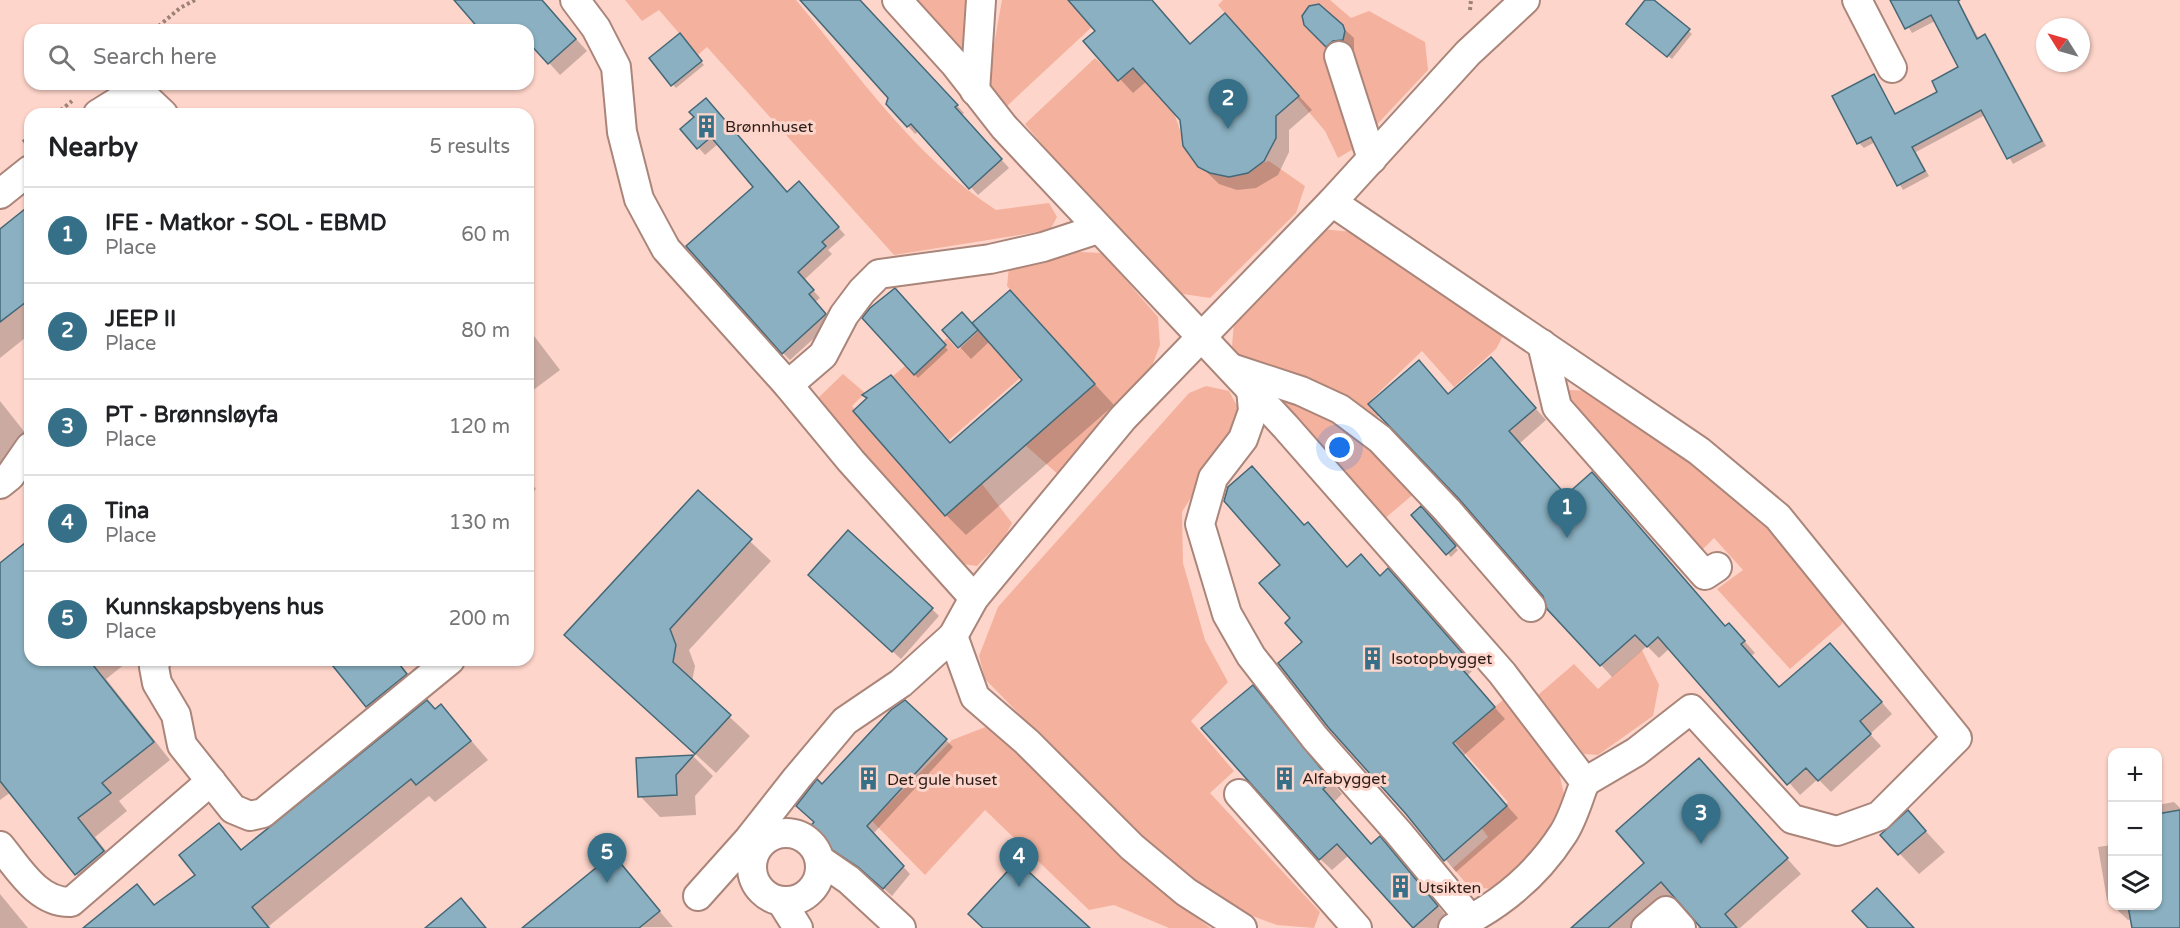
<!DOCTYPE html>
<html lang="en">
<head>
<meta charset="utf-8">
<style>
	body { margin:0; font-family:"Varela Round",sans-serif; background:#f6f6f6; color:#202124 }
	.controls { position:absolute; right:18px; bottom:18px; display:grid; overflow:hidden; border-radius:12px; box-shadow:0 2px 4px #0004 }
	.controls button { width:54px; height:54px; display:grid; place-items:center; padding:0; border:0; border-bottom:2px solid #e0e0e0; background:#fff; color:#202124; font:30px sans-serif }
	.compass { position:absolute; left:2036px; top:18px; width:54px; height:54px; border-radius:50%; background:#fff; box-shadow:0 2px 4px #0004; rotate:307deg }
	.you { position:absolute; left:1340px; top:448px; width:21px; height:21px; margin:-15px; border:4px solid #fff; border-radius:50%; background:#1a73e8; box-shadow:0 0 0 9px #1a73e833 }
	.badge { display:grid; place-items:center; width:39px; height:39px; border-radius:50%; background:#357088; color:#fff; font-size:20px; font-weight:700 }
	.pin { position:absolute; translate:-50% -50px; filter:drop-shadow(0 2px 3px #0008) }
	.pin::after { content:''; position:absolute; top:32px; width:21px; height:18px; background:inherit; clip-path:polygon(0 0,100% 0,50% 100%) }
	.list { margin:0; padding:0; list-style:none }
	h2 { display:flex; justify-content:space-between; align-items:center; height:78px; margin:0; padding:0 24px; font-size:26px }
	h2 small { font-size:20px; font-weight:400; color:#757577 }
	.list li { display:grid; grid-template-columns:39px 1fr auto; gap:18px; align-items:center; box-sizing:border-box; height:96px; padding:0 24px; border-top:2px solid #e0e0e0 }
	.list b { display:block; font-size:22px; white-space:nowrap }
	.list p { margin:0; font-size:20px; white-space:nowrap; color:#757577 }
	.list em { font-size:20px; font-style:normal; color:#757577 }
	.icon { flex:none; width:33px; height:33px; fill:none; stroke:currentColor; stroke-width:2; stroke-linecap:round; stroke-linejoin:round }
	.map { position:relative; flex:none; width:2180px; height:928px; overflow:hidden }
	.search { position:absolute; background:#fff; box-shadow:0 2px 4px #0004; left:24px; top:24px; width:510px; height:66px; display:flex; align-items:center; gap:15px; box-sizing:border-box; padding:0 21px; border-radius:18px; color:#757577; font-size:22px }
	.panel { position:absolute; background:#fff; box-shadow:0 2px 4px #0004; left:24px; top:108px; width:510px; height:558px; border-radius:18px }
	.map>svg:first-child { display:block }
</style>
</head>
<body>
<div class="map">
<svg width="2180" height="928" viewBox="0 0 2180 928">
	<rect width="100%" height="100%" fill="#fed5ca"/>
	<!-- green -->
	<g fill="#f4b29e">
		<path d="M 625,0 L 796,0 C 857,73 915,158 996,210 L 1049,203 L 1057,217 L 1050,230 L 894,255 L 707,47 L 698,55 L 659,10 L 642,21 Z"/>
		<path d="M 911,0 L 992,0 L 973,69 Z"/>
		<path d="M 1002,0 L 1072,0 L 1094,25 L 1007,106 L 987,83 Z"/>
		<path d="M 1223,0 L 1330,0 L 1351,18 L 1369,11 L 1425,42 L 1428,70 L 1355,148 L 1338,158 L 1325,131 L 1218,5 Z"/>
		<path d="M 1095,58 L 1115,76 L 1129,63 L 1173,110 L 1189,156 L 1220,176 L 1269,161 L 1305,186 L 1296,213 L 1210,298 L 1176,293 L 1084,195 L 1025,124 Z"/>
		<path d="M 1320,229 L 1354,232 L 1503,336 L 1496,349 L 1454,387 L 1422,351 L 1372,399 L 1383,412 L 1372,421 L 1240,359 L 1232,346 L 1234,322 Z"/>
		<path d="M 1061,251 L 1102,253 L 1158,317 L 1160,345 L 1149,374 L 1060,476 L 1024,444 L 1095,384 L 1007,286 L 1009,266 Z"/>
		<path d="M 979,331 L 1021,377 L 949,440 L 893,376 L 905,366 L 910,371 L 947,338 L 958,350 Z"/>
		<path d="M 843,374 L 865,393 L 852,406 L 942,511 L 979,480 L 1012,523 L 1004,538 L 977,566 L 955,563 L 818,412 L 818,398 Z"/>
		<path d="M 1275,381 L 1340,409 L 1416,492 L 1383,520 L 1268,407 Z"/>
		<path d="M 1206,386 L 1229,391 L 1242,415 L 1182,512 L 1183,563 L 1205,640 L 1228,682 L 1191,721 L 1234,771 L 1210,793 L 1320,912 L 1314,928 L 1277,925 L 1231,908 L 1186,878 L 1143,840 L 985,679 L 979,656 L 998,607 L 1189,393 Z"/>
		<path d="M 1569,390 L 1595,391 L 1693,457 L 1766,519 L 1842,615 L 1842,624 L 1790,669 L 1717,589 L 1743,570 L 1714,538 L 1698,554 L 1566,400 Z"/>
		<path d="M 1642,650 L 1659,685 L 1653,716 L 1598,755 L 1584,754 L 1538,695 L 1574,664 L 1598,689 Z"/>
		<path d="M 1505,698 L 1556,759 L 1564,794 L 1555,828 L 1519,876 L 1493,889 L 1469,887 L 1453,868 L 1488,837 L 1481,827 L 1508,802 L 1455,742 Z"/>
		<path d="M 988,726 L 1039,768 L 1176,901 L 1210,928 L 1169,928 L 1114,905 L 1089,910 L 985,810 L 925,875 L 872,821 L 952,740 Z"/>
	</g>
	<!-- shadow -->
	<g fill="#0003">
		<path d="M 456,0 L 541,0 L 587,51 L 560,75 L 534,46 L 532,48 L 528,44 L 528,30 L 482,30 Z"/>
		<path d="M 802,0 L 859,0 L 964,113 L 962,115 L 1009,168 L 978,195 L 919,131 L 915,134 L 908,126 L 888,104 L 890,98 Z"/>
		<path d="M 1070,0 L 1151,0 L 1191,45 L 1225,15 L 1312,110 L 1289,130 L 1289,152 L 1278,175 L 1256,188 L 1237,190 L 1219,184 L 1190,156 L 1182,139 L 1182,120 L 1147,81 L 1133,93 L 1085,41 L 1098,31 Z"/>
		<path d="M 1647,0 L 1652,0 L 1692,34 L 1672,59 L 1631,27 Z"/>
		<path d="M 1892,0 L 1958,0 L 1979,39 L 1985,36 L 1990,41 L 2046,146 L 2013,164 L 1985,115 L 1916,152 L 1929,176 L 1903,190 L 1875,142 L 1864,148 L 1859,143 L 1834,97 L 1873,76 L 1897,115 L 1939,92 L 1960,67 L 1935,21 L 1912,33 Z"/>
		<path d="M 1305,24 L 1342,27 L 1354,38 L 1354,51 L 1335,57 Z"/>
		<path d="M 683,39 L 704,65 L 676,88 L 651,58 Z"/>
		<path d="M 696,117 L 787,193 L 806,190 L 845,235 L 828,250 L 832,254 L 804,280 L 820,298 L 815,302 L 832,322 L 790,360 L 783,353 L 755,187 L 718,144 L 705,155 L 682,129 Z"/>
		<path d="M 30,207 L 30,334 L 0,358 L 0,231 Z"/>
		<path d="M 895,290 L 948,350 L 918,378 L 864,318 Z"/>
		<path d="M 1010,292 L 1114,405 L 966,535 L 946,515 L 890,377 L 952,444 L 1025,380 L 990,341 L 971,359 L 944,330 L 973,325 Z"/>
		<path d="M 528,328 L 560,370 L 528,394 Z"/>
		<path d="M 1491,359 L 1546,420 L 1519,444 L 1566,497 L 1726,628 L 1740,636 L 1755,653 L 1751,656 L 1780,688 L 1841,656 L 1892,714 L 1870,734 L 1881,746 L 1831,792 L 1818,779 L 1800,795 L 1670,648 L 1659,658 L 1647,646 L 1612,677 L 1601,665 L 1449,396 Z"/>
		<path d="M 0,401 L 30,439 L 0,490 Z"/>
		<path d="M 1252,468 L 1305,526 L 1348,568 L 1399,582 L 1475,668 L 1467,676 L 1505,719 L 1463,756 L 1518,818 L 1456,872 L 1407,813 L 1292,619 L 1282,565 Z"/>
		<path d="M 528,479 L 536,489 L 528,496 Z"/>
		<path d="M 698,492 L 771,561 L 689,650 L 695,666 L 692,682 L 750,736 L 716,773 L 566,635 Z"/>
		<path d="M 1421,508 L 1458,550 L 1451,557 L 1413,515 Z"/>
		<path d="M 30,541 L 30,660 L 130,660 L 106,679 L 170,760 L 119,801 L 127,811 L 95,837 L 121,870 L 94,891 L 76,874 L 11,792 L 0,800 L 0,565 Z"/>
		<path d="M 817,583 L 932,609 L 939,616 L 901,659 Z"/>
		<path d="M 329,660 L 397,660 L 420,690 L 382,721 Z"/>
		<path d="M 1252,687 L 1342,794 L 1334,802 L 1372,845 L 1391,850 L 1448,918 L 1437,928 L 1413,928 L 1349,855 L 1332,870 L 1320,859 Z"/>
		<path d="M 441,706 L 488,760 L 435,802 L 429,796 L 269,926 L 271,928 L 94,928 L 137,886 L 156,906 L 197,875 L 219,825 L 243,851 Z"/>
		<path d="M 946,740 L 953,747 L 873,834 L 910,874 L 892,896 L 868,874 L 833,852 L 817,837 L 816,822 L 823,786 Z"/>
		<path d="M 694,757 L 713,776 L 695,796 L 696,815 L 660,817 L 640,796 L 638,760 Z"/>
		<path d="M 1699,760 L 1801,874 L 1740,928 L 1698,928 L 1699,925 L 1675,896 L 1638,928 L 1573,928 L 1646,863 Z"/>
		<path d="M 2174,802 L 2180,808 L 2180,928 L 2134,928 L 2132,919 L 2128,920 L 2113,906 L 2158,906 L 2158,805 Z"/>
		<path d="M 1908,812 L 1945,852 L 1919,874 L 1882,835 Z"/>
		<path d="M 2112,845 L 2112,905 L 2107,900 L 2098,847 Z"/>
		<path d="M 613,856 L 673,927 L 524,928 Z"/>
		<path d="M 0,894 L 28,928 L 0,928 Z"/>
	</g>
	<!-- building -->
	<g fill="#8ab0c1" stroke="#446878" stroke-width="1.5">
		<path d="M 454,0 L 542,0 L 576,39 L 548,64 L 528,42 L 528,30 L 480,30 Z"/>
		<path d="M 800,0 L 860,0 L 958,105 L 955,107 L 1002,159 L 969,189 L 911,124 L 907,127 L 886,104 L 888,98 Z"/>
		<path d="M 1068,0 L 1152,0 L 1190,44 L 1225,13 L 1299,96 L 1276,116 L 1276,138 L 1264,161 L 1248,173 L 1229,177 L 1210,173 L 1198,167 L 1183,146 L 1180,120 L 1133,68 L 1118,81 L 1083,41 L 1095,31 Z"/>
		<path d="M 1645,0 L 1654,0 L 1690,29 L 1667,57 L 1626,24 Z"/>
		<path d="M 1890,0 L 1960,0 L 1958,1 L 1977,39 L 1985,34 L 2042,141 L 2007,159 L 1981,110 L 1912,147 L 1925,171 L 1897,186 L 1871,137 L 1857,144 L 1832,96 L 1874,74 L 1895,114 L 1937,92 L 1932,81 L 1958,67 L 1931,15 L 1905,29 Z"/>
		<path d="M 1319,4 L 1343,25 L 1345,31 L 1343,40 L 1333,41 L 1326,47 L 1304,25 L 1303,20 L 1302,16 L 1309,6 Z"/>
		<path d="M 680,33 L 702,61 L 671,86 L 649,58 Z"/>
		<path d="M 706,98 L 787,192 L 799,181 L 839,227 L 822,242 L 826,246 L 798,272 L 814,290 L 809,294 L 826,314 L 782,354 L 686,246 L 753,187 L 711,137 L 697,149 L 680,129 L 694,117 L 689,112 Z"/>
		<path d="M 30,205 L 30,299 L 0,322 L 0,229 Z"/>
		<path d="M 895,288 L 946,345 L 914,375 L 862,318 L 870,308 Z"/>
		<path d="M 1010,290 L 1095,384 L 945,516 L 853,411 L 867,398 L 862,395 L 891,375 L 950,443 L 1022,380 L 972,323 Z"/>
		<path d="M 962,312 L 978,330 L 958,348 L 942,330 Z"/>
		<path d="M 1491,357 L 1536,408 L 1509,431 L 1566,495 L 1592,472 L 1725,626 L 1729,623 L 1745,641 L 1741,644 L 1779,687 L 1830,643 L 1882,702 L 1860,721 L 1871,734 L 1818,781 L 1806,768 L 1787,785 L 1658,637 L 1647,647 L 1635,635 L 1600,666 L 1547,609 L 1543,596 L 1459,499 L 1368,404 L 1419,360 L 1448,394 Z"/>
		<path d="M 1252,466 L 1304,525 L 1308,522 L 1347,567 L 1361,554 L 1380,576 L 1388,568 L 1465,656 L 1457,663 L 1495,707 L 1453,743 L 1507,806 L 1444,861 L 1406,814 L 1328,727 L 1278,663 L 1302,642 L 1285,623 L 1290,618 L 1259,583 L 1280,565 L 1224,501 L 1228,487 Z"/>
		<path d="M 698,490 L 752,539 L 670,629 L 676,645 L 673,662 L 731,715 L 695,754 L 564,635 Z"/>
		<path d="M 1421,506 L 1456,546 L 1446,555 L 1411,515 Z"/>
		<path d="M 848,530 L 933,608 L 892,652 L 808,575 Z"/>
		<path d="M 30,539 L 30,660 L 89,660 L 154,742 L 102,783 L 111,793 L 78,818 L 104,851 L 75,875 L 0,781 L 0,563 Z"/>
		<path d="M 328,660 L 396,660 L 407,674 L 366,707 Z"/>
		<path d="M 1253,685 L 1332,782 L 1323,789 L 1371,844 L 1380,836 L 1438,906 L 1413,928 L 1337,844 L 1319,860 L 1201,728 Z"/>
		<path d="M 427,700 L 435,709 L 441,704 L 471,741 L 416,785 L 411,779 L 252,907 L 269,928 L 83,928 L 137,884 L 154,905 L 195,875 L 179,855 L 219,823 L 241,850 Z"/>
		<path d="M 905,700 L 947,739 L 867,826 L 904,866 L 883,889 L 858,867 L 823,844 L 807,830 L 814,822 L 796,806 L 817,779 L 822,784 L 891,710 Z"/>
		<path d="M 694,755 L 676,775 L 677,795 L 638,797 L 636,758 Z"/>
		<path d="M 1699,758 L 1788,858 L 1725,914 L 1737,928 L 1701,928 L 1661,882 L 1608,928 L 1571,928 L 1644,863 L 1616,831 Z"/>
		<path d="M 1908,810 L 1926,831 L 1898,855 L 1880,835 Z"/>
		<path d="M 2180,810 L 2180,928 L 2132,928 L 2128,906 L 2157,906 L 2157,814 Z"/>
		<path d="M 613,854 L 660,911 L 639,928 L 522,928 Z"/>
		<path d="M 1017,861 L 1090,928 L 983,928 L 968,914 Z"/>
		<path d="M 1877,888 L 1914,928 L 1868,928 L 1852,911 Z"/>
		<path d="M 461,898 L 486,928 L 425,928 Z"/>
	</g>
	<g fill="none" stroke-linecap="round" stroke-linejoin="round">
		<defs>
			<g id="minor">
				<path d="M 575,0 L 596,28 L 616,67 L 622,132 L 639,199 L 666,249 L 788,385 L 823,355 L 844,315 L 862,291 L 879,274 L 990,259 L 1043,247 L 1098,229"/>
				<path d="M 897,0 L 954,63 L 1004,127 L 1285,426 L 1502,673 L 1585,782 C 1578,799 1573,819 1563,834 C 1536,876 1498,907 1453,928"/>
				<path d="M 1857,0 L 1892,68"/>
				<path d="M 1339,56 L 1372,159"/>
				<path d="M 975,91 L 981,0"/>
				<path d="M 98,114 L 127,96 L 143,95 L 163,114"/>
				<path d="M 0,194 L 30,170"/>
				<path d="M 1332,202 L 1699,451 L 1778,517 L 1957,738 L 1879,816 L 1837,831 L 1792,819 L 1691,709 L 1636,752 L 1585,782"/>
				<path d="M 1542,344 L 1557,407 L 1705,575 L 1717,567"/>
				<path d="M 1234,369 L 1301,391 L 1340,409 L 1380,439 L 1447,510 L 1531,607"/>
				<path d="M 788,385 L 851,461 L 974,598"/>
				<path d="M 1251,388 L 1253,411 L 1243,439 L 1213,478 L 1200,524 L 1227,614 L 1251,656 L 1315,738 L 1398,832 L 1471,920"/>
				<path d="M 0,484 L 10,476 L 30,447"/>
				<path d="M 953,636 L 975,697 L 1027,742 L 1132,847 L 1186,892 L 1242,928"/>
				<path d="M 156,660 L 154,667 L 157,683 L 176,715 L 182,745 L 233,809 L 250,816 L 263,813 L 450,660"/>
				<path d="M 1239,794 L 1357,928"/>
				<circle cx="786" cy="867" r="34"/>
				<path d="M 0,846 C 19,869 38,903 71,902 L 211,781"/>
				<path d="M 820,860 L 849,880 L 901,928"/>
				<path d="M 698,896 L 749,839 L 797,778 L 845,721 L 901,683 L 953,636 L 974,598 L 1123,418 L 1332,202 L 1468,53 L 1525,0"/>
				<path d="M 781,901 L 798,928"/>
				<path d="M 1646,928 L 1666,911 L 1681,928"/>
			</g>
		</defs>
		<!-- minor casing -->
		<use href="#minor" stroke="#aa857a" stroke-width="32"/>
		<!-- path -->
		<g stroke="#9d8078" stroke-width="4" stroke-dasharray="3 3" stroke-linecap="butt">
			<path d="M 1470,10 L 1471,0"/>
			<path d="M 154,30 L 180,8 L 195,0"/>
			<path d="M 56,114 L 72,101"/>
			<path d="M 23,142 L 30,137"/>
		</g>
		<!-- minor -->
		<use href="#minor" stroke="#fff" stroke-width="28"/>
	</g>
	<!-- icons -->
	<defs>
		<symbol id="building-bare" viewBox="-9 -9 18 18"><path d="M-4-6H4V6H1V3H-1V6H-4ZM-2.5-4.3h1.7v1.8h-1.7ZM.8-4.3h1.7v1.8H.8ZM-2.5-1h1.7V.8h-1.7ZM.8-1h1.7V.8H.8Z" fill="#357088" stroke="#fed5ca" stroke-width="2.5" paint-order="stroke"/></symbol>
	</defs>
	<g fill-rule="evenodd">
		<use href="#building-bare" x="690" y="110" width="33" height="33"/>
		<use href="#building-bare" x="1356" y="642" width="33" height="33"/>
		<use href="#building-bare" x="1268" y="762" width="33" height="33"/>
		<use href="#building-bare" x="852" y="762" width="33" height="33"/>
		<use href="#building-bare" x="1384" y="870" width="33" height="33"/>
	</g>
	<g text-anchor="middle" stroke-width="6" stroke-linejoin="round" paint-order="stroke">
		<!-- poi labels -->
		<g font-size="16" fill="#2c1d19" stroke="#fed5ca" text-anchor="start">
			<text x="725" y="132">Brønnhuset</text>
			<text x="1391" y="664">Isotopbygget</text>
			<text x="1302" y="784">Alfabygget</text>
			<text x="887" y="785">Det gule huset</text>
			<text x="1418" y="893">Utsikten</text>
		</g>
	</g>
</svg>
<div class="controls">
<button>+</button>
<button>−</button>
<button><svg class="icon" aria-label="layers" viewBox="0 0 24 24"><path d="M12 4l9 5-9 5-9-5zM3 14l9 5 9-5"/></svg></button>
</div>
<svg class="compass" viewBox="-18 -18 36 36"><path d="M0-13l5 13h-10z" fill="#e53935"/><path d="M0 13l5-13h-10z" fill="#757577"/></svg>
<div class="you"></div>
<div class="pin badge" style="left:1567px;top:538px">1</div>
<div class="pin badge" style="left:1228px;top:129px">2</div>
<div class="pin badge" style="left:1701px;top:844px">3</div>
<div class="pin badge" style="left:1019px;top:887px">4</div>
<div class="pin badge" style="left:607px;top:883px">5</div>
<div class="search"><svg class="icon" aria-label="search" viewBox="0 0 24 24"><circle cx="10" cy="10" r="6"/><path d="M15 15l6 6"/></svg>Search here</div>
<section class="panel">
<h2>Nearby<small>5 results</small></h2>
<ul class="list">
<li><span class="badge">1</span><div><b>IFE - Matkor - SOL - EBMD</b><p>Place</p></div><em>60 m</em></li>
<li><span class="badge">2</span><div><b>JEEP II</b><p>Place</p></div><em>80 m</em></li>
<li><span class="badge">3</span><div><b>PT - Brønnsløyfa</b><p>Place</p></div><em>120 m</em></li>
<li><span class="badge">4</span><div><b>Tina</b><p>Place</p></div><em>130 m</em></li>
<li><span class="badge">5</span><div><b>Kunnskapsbyens hus</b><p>Place</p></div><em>200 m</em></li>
</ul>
</section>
</div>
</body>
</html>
